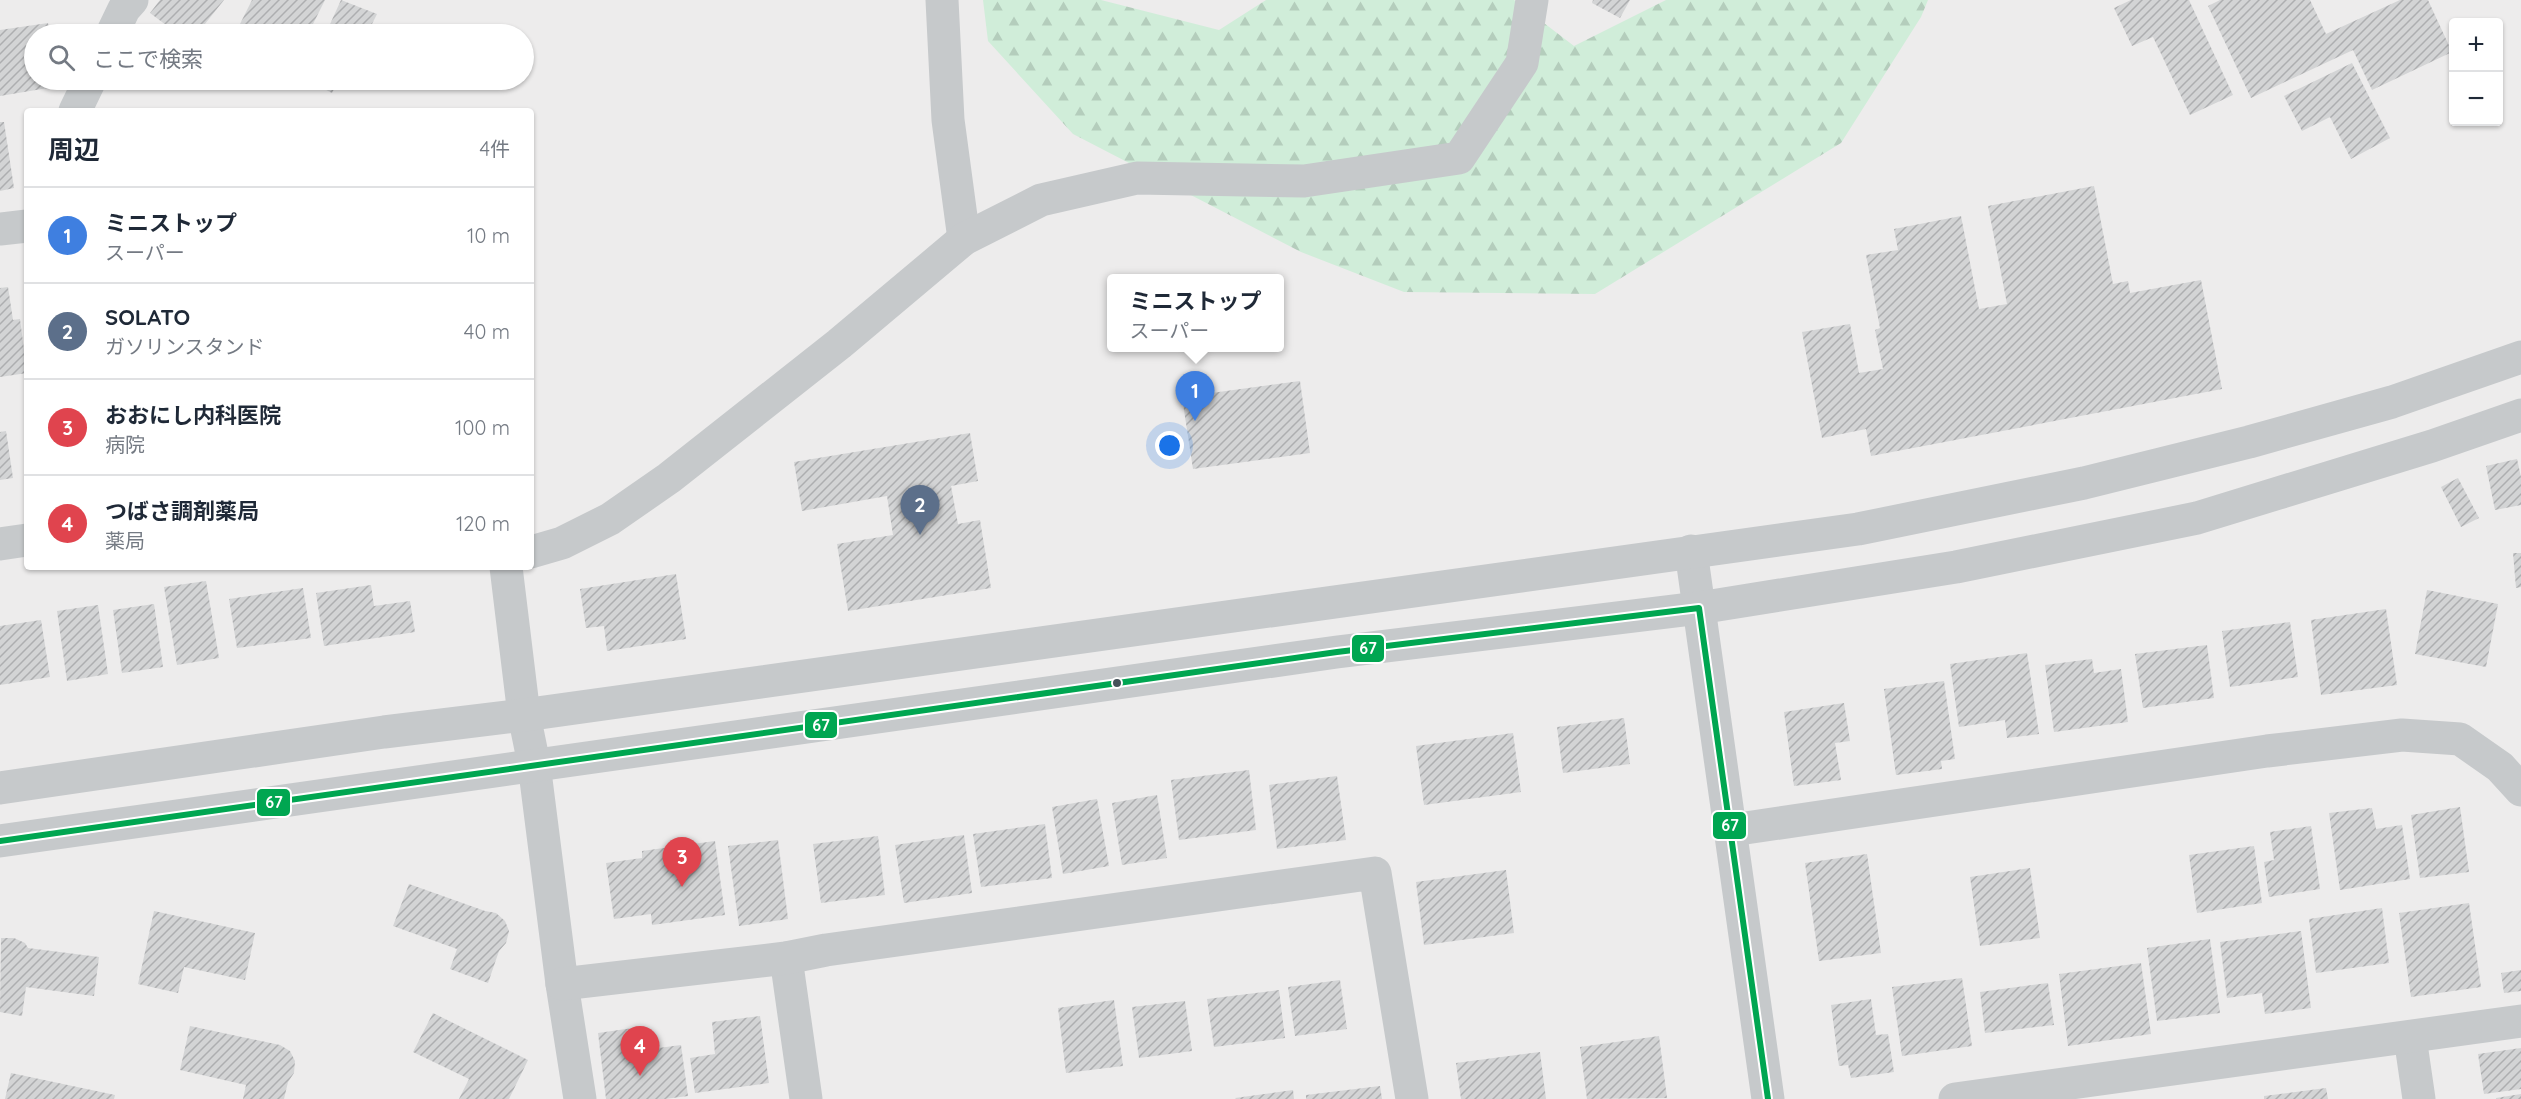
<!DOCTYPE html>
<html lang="ja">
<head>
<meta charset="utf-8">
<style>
	body { margin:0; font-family:Quicksand,"Noto Sans JP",sans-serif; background:#f2f2f3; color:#1f2937 }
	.controls { position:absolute; right:18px; top:18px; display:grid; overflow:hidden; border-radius:6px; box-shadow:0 2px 4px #0004 }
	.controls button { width:54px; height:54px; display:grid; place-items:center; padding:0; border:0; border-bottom:2px solid #e0e1e3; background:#fff; color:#1f2937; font:30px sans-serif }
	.you { position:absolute; left:1170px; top:446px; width:21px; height:21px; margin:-15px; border:4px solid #fff; border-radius:50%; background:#1a73e8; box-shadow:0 0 0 9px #1a73e833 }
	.badge { display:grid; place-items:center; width:39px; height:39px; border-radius:50%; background:#0b8043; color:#fff; font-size:20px; font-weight:700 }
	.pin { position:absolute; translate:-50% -50px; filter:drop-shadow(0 2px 3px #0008) }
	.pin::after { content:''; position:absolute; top:32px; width:21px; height:18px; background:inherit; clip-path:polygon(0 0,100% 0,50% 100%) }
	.popup { position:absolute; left:1107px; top:274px; width:177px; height:78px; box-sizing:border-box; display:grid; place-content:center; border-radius:6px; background:#fff; filter:drop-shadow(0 2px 4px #0005); font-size:20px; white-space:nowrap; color:#747a83 }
	.popup b { font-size:22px; color:#1f2937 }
	.popup::after { content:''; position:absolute; left:50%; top:100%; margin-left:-12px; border:12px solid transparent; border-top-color:#fff }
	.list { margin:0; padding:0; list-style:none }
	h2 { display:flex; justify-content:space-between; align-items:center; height:78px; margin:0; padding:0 24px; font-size:26px }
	h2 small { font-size:20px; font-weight:400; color:#747a83 }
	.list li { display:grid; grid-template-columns:39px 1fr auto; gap:18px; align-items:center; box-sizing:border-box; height:96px; padding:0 24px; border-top:2px solid #e0e1e3 }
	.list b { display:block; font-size:22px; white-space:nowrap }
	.list p { margin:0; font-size:20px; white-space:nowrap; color:#747a83 }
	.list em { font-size:20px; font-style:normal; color:#747a83 }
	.icon { flex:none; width:33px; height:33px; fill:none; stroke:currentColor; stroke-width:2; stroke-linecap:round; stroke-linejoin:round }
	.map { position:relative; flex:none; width:2521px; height:1099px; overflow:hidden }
	.search { position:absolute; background:#fff; box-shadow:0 2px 4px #0004; left:24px; top:24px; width:510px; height:66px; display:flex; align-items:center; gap:15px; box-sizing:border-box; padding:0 21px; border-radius:33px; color:#747a83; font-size:22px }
	.panel { position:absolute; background:#fff; box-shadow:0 2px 4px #0004; left:24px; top:108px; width:510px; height:462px; border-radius:6px }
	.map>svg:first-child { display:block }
</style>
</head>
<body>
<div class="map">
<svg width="2521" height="1099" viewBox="0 0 2521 1099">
	<defs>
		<pattern id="forest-firs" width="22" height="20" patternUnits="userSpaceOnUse" patternTransform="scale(1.5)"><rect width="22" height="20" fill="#d0edd9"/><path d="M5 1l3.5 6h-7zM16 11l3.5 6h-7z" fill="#b4cdbc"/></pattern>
		<pattern id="building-hatch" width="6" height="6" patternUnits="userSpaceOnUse" patternTransform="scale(1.5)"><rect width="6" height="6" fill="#d3d4d5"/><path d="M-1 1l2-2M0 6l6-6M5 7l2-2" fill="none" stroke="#adaeb0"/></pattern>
	</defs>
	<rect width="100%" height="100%" fill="#edecec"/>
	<!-- forest -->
	<path fill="url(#forest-firs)" d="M 983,0 L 1101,0 L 1219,30 L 1266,0 L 1514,0 L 1574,46 L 1666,0 L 1928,0 L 1921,17 L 1841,143 L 1595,294 L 1404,292 L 1301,252 L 1073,134 L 988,41 Z"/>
	<!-- building -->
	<g fill="url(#building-hatch)">
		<path d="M 160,0 L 224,0 L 197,34 L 178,34 L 150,13 Z"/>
		<path d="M 252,0 L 325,0 L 308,34 L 235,34 Z"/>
		<path d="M 341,0 L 377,14 L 367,34 L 326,33 Z"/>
		<path d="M 1593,0 L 1630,0 L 1620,18 L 1592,3 Z"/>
		<path d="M 2131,0 L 2189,0 L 2233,95 L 2190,115 L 2153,37 L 2132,46 L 2114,8 Z"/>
		<path d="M 2220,0 L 2310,0 L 2326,34 L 2400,0 L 2428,0 L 2452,52 L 2372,90 L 2353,50 L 2251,98 L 2208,6 Z"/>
		<path d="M 48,23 L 50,34 L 34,34 L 34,80 L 47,80 L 48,88 L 0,96 L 0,30 Z"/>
		<path d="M 2352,63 L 2390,138 L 2351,159 L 2330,117 L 2302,131 L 2284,96 Z"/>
		<path d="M 307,80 L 339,80 L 332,93 Z"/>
		<path d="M 0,122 L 4,122 L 14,188 L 0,191 Z"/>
		<path d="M 2094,186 L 2113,284 L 2128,281 L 2130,293 L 2201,280 L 2222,389 L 1871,456 L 1866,429 L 1822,438 L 1802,332 L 1850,324 L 1859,373 L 1883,369 L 1875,330 L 1880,328 L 1866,255 L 1898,250 L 1894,229 L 1961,216 L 1979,309 L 2007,304 L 1988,206 Z"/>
		<path d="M 8,287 L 13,320 L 20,319 L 27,373 L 0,377 L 0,288 Z"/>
		<path d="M 1300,381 L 1310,453 L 1193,469 L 1182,397 Z"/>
		<path d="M 6,431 L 13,478 L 0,480 L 0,432 Z"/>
		<path d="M 970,433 L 978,481 L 951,486 L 958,524 L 980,520 L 991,588 L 848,611 L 837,544 L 893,535 L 887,496 L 802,511 L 794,462 Z"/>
		<path d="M 2517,459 L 2521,477 L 2521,505 L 2495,510 L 2486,466 Z"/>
		<path d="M 2458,478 L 2479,518 L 2461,527 L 2441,487 Z"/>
		<path d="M 2513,553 L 2521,553 L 2521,587 L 2516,588 Z"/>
		<path d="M 676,574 L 686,639 L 607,651 L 604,626 L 586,628 L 580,589 Z"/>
		<path d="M 206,581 L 219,658 L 177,665 L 164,587 Z"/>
		<path d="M 371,585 L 374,606 L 410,601 L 415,632 L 324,646 L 316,593 Z"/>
		<path d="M 303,588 L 311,638 L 237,648 L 229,599 Z"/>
		<path d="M 2427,590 L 2498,604 L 2486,667 L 2415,654 Z"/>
		<path d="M 154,604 L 163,667 L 122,673 L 113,610 Z"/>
		<path d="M 98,605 L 108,674 L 67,681 L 57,611 Z"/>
		<path d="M 2386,609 L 2397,685 L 2321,695 L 2311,620 Z"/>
		<path d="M 41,620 L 50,677 L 0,685 L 0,626 Z"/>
		<path d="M 2290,622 L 2298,677 L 2230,687 L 2222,631 Z"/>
		<path d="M 2207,645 L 2214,698 L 2143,708 L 2135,654 Z"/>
		<path d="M 2027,653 L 2039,734 L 2007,738 L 2005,720 L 1959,727 L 1950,664 Z"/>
		<path d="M 2092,659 L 2094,673 L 2121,669 L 2128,722 L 2054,732 L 2045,665 Z"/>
		<path d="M 1944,681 L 1955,759 L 1941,761 L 1942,769 L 1896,775 L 1884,689 Z"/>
		<path d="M 1844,703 L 1850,741 L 1835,743 L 1841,780 L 1794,786 L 1784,712 Z"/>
		<path d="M 1624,718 L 1630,764 L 1563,773 L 1557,727 Z"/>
		<path d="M 1513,733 L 1521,792 L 1424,805 L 1416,746 Z"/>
		<path d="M 1249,770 L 1256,830 L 1179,840 L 1171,780 Z"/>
		<path d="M 1337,776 L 1346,840 L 1277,849 L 1269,785 Z"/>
		<path d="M 1157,795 L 1167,858 L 1122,865 L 1112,803 Z"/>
		<path d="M 1097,799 L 1109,866 L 1063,874 L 1052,807 Z"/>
		<path d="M 2460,807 L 2469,872 L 2420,878 L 2411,815 Z"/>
		<path d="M 2372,808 L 2376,829 L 2402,825 L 2410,879 L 2340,890 L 2329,813 Z"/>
		<path d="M 1045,824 L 1052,878 L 981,887 L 973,834 Z"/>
		<path d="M 2311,826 L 2320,889 L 2269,897 L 2264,862 L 2274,860 L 2270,832 Z"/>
		<path d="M 964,835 L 972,893 L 904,903 L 895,845 Z"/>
		<path d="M 878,836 L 885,895 L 821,903 L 813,844 Z"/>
		<path d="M 778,840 L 788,919 L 739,926 L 728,846 Z"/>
		<path d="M 715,841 L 725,915 L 652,925 L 651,914 L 614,919 L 606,863 L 642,858 L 642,851 Z"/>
		<path d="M 2254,846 L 2262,903 L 2197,913 L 2189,855 Z"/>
		<path d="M 1867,854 L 1881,953 L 1819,961 L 1805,863 Z"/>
		<path d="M 2030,868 L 2040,938 L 1980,946 L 1970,877 Z"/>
		<path d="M 1506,870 L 1514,933 L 1424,945 L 1416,882 Z"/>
		<path d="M 409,884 L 485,911 L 496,913 L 505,921 L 509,931 L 506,943 L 499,951 L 488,983 L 450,969 L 457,949 L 393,926 Z"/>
		<path d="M 2469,903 L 2481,987 L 2411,997 L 2399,913 Z"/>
		<path d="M 2382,908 L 2389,963 L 2316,973 L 2309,919 Z"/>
		<path d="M 154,911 L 255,933 L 245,980 L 184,967 L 178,993 L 138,984 Z"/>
		<path d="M 2301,931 L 2311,1008 L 2265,1014 L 2262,993 L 2227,998 L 2220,942 Z"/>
		<path d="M 1,938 L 14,938 L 25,943 L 28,948 L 99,957 L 94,996 L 26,987 L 22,1016 L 0,1012 Z"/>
		<path d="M 2210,939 L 2220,1013 L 2157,1021 L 2147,948 Z"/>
		<path d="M 2141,963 L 2151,1034 L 2068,1046 L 2059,974 Z"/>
		<path d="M 2521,970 L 2521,991 L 2504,993 L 2501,973 Z"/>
		<path d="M 1962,978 L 1972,1046 L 1902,1056 L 1892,987 Z"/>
		<path d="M 1340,980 L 1347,1029 L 1295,1036 L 1288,987 Z"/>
		<path d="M 2048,983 L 2054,1025 L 1985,1033 L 1980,992 Z"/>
		<path d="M 1279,990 L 1285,1038 L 1214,1047 L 1207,999 Z"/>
		<path d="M 1871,999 L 1876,1035 L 1888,1034 L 1894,1072 L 1851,1078 L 1848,1065 L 1839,1066 L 1831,1005 Z"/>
		<path d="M 1114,1000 L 1123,1066 L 1066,1073 L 1058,1008 Z"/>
		<path d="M 1185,1001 L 1192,1051 L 1139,1058 L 1132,1007 Z"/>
		<path d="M 433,1013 L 528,1060 L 509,1099 L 459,1099 L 469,1079 L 413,1052 Z"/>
		<path d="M 760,1016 L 769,1083 L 695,1093 L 690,1058 L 715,1054 L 712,1022 Z"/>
		<path d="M 190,1026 L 280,1045 L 290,1051 L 295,1061 L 294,1073 L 288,1082 L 284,1099 L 243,1099 L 246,1085 L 180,1070 Z"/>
		<path d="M 633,1028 L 636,1051 L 681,1045 L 688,1096 L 665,1099 L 606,1099 L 598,1033 Z"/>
		<path d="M 1659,1036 L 1667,1098 L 1587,1099 L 1580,1047 Z"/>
		<path d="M 2521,1048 L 2521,1089 L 2484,1094 L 2478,1054 Z"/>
		<path d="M 1540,1052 L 1546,1099 L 1461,1099 L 1456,1063 Z"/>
		<path d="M 11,1073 L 115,1095 L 114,1099 L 5,1099 Z"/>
		<path d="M 1380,1086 L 1382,1099 L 1306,1099 L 1306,1095 Z"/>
		<path d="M 2326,1088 L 2328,1099 L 2264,1099 L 2264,1096 Z"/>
		<path d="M 1293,1090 L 1294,1099 L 1236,1099 L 1235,1098 Z"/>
		<path d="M 2521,1094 L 2521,1099 L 2496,1099 L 2496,1098 Z"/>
	</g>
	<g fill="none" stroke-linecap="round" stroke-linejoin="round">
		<!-- minor -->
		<g stroke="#c6c9cb" stroke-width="33">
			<path d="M 942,0 L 948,120 L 964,239"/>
			<path d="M 112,34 L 124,9 L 132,0"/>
			<path d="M 75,111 L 90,80"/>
			<path d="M 0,229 L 27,226"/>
			<path d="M 0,544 L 27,540"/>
			<path d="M 531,552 L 562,543 L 610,519 L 669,478 L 839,344 L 964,239 L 1041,200 L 1137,178 L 1304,181 L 1459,158 L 1522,63 L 1532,0"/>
			<path d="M 506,567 L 524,715 L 534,764 L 562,984 L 580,1099"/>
			<path d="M 1732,830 L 2267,751 L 2402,735 L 2460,739 L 2500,767 L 2521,790"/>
			<path d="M 786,958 L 806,1099"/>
			<path d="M 562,984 L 786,958 L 826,950 L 1375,873 L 1412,1099"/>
			<path d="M 2410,1037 L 2419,1099"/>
			<path d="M 1955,1099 L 2521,1021"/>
		</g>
		<!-- tertiary -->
		<g stroke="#c6c9cb" stroke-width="33">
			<path d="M 1691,551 L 1768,1099"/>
			<path d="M 0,788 L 384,732 L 524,715 L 1858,529 L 2084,483 L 2249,442 L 2392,402 L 2521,357"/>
			<path d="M 0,841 L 1337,652 L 1699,608 L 1956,567 L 2197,518 L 2432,446 L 2521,415"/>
		</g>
		<defs>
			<path id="bus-1" d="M 0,841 L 1337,652 L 1699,608 L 1768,1099"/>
		</defs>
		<!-- bus-1 casing -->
		<use href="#bus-1" stroke="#fff" stroke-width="10"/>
		<!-- bus-1 -->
		<use href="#bus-1" stroke="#00a651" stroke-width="6"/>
	</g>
	<!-- markers -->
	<circle fill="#445058" stroke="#fff" stroke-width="2" cx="1117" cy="683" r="5"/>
	<g stroke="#fff" stroke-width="2">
		<rect x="1351" y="634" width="34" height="29" rx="6" fill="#00a651"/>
		<rect x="804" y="711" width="34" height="28" rx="6" fill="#00a651"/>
		<rect x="256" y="788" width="35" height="29" rx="6" fill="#00a651"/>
		<rect x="1712" y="811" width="35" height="29" rx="6" fill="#00a651"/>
	</g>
	<g font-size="16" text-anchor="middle" font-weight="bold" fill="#fff">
		<text x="1368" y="654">67</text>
		<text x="821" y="731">67</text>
		<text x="274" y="808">67</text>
		<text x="1730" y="831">67</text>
	</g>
</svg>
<div class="controls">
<button>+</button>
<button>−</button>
</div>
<div class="you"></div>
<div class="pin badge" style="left:1195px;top:421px;background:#3f7fe0">1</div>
<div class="popup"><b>ミニストップ</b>スーパー</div>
<div class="pin badge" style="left:920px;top:535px;background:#5c6f8a">2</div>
<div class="pin badge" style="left:682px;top:887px;background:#e0444e">3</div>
<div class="pin badge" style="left:640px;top:1076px;background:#e0444e">4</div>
<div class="search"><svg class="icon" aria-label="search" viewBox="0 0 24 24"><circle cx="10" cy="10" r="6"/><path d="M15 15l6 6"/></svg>ここで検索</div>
<section class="panel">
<h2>周辺<small>4件</small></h2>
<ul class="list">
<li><span class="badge" style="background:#3f7fe0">1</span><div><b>ミニストップ</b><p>スーパー</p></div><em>10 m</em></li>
<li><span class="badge" style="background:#5c6f8a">2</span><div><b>SOLATO</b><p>ガソリンスタンド</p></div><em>40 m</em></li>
<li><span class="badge" style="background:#e0444e">3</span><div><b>おおにし内科医院</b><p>病院</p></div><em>100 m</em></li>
<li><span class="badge" style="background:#e0444e">4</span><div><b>つばさ調剤薬局</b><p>薬局</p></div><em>120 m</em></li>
</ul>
</section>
</div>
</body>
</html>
